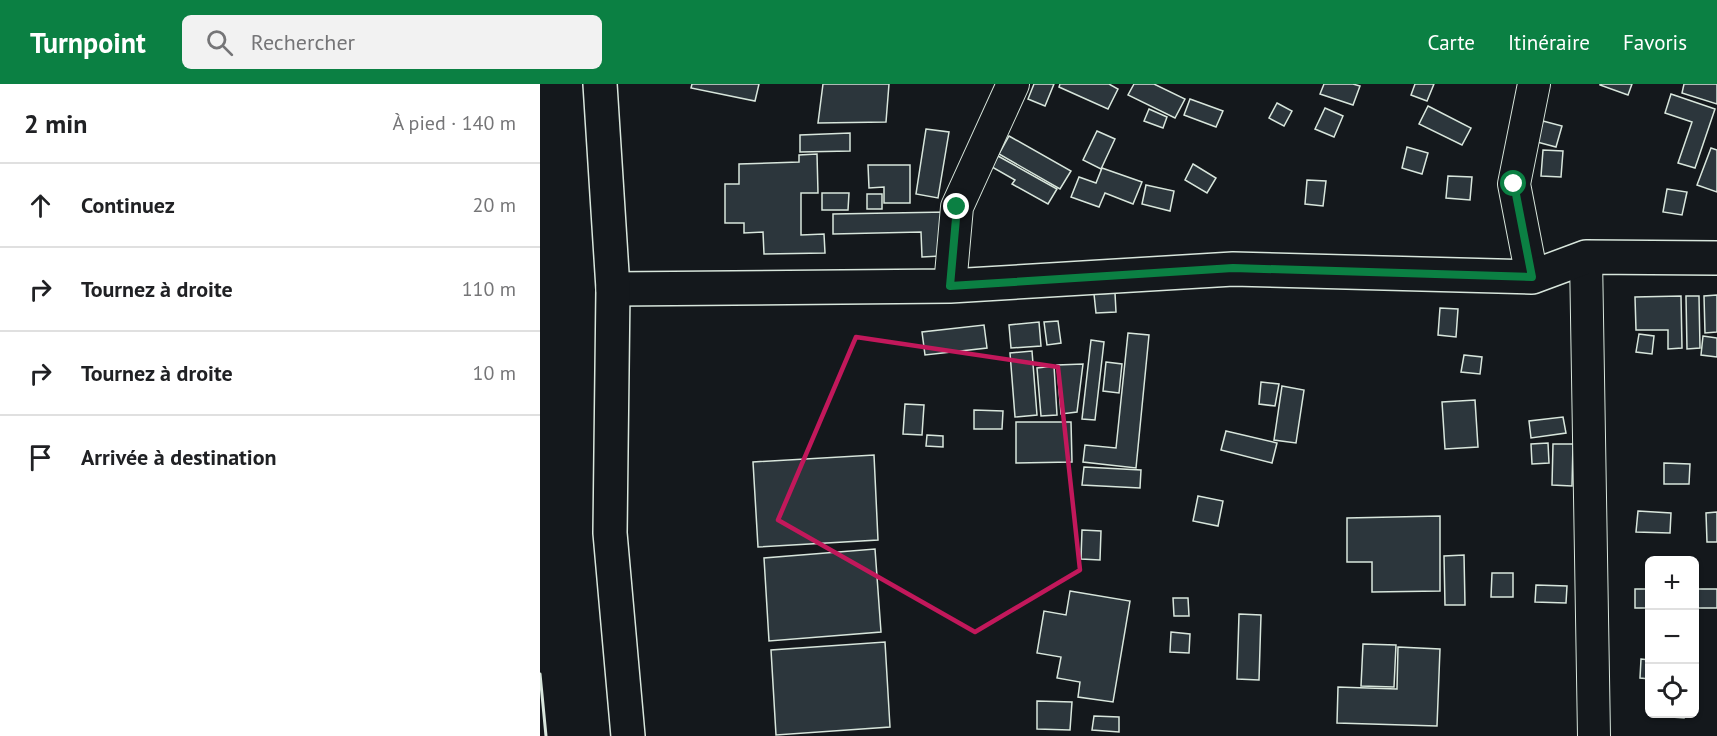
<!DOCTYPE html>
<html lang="fr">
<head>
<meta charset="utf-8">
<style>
	body { margin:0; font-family:"PT Sans",sans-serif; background:#f2f2f2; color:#202124 }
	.controls { position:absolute; right:18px; bottom:18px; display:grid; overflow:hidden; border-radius:9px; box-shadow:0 2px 4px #0004 }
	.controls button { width:54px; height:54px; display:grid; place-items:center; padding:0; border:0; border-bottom:2px solid #e0e0e0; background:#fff; color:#202124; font:30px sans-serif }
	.stop { position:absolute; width:18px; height:18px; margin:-14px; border:4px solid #0b8043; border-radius:50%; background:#fff }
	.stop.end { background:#0b8043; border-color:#fff; box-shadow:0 2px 6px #0008 }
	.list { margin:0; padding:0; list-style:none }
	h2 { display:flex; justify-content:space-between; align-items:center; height:78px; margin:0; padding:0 24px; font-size:26px }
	h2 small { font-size:20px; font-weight:400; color:#757577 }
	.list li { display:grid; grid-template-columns:39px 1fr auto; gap:18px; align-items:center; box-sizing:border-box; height:84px; padding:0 24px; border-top:2px solid #e0e0e0 }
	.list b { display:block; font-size:22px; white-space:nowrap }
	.list em { font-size:20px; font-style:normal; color:#757577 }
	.icon { flex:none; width:33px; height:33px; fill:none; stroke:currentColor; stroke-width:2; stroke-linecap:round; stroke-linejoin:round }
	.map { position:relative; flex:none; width:1177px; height:652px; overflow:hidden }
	header { display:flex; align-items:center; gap:36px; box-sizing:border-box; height:84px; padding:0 30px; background:#0b8043; color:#fff }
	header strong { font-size:28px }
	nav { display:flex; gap:33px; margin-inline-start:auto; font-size:21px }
	.search { width:420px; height:54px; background:#f2f2f2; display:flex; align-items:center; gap:15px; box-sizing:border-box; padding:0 21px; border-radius:9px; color:#757577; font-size:22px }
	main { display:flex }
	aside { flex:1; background:#fff }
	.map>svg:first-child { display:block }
</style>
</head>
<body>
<header>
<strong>Turnpoint</strong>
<div class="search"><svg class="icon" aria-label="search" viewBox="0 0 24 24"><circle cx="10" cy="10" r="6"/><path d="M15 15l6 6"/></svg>Rechercher</div>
<nav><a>Carte</a><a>Itinéraire</a><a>Favoris</a></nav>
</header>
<main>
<aside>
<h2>2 min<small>À pied · 140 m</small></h2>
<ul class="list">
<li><svg class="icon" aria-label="ahead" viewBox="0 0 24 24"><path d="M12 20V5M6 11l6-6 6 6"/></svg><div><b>Continuez</b></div><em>20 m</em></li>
<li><svg class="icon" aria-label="right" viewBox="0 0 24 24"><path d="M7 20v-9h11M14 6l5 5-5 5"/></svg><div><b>Tournez à droite</b></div><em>110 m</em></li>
<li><svg class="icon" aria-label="right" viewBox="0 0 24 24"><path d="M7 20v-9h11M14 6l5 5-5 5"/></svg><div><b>Tournez à droite</b></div><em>10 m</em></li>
<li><svg class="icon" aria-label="arrive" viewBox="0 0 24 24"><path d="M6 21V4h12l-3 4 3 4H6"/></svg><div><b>Arrivée à destination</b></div></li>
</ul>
</aside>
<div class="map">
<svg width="1177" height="652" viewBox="0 0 1177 652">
	<rect width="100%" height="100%" fill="#14181c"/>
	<!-- building -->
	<g fill="#2c363c" stroke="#d8e6dc" stroke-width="1.5">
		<path d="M 152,0 L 219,0 L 215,17 L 151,4 Z"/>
		<path d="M 283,0 L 349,0 L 346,38 L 278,39 Z"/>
		<path d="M 494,0 L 514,0 L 505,22 L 488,15 Z"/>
		<path d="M 520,0 L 569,0 L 578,5 L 568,25 L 519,3 Z"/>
		<path d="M 594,0 L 614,0 L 645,15 L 635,34 L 588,11 Z"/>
		<path d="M 784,0 L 813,0 L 820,2 L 813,21 L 780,10 Z"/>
		<path d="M 875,0 L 894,0 L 887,17 L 871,11 Z"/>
		<path d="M 1060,0 L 1092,0 L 1088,11 L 1060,1 Z"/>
		<path d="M 1144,0 L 1177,0 L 1177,20 L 1142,9 Z"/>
		<path d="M 1131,10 L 1175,25 L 1155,84 L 1138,79 L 1152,38 L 1125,29 Z"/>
		<path d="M 650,15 L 683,27 L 676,43 L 644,31 Z"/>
		<path d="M 737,19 L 752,27 L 744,42 L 729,34 Z"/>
		<path d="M 888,22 L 931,44 L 922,61 L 879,40 Z"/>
		<path d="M 785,24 L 803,32 L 794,53 L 775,45 Z"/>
		<path d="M 609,25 L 627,33 L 623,44 L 604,37 Z"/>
		<path d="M 1003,37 L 1022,42 L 1016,63 L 997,58 Z"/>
		<path d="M 386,45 L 409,48 L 398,114 L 376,110 Z"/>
		<path d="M 557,47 L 575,55 L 561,85 L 543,76 Z"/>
		<path d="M 310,49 L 310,67 L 260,68 L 260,51 Z"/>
		<path d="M 469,52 L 531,87 L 520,105 L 459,70 Z"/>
		<path d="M 867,63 L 888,69 L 882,90 L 862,84 Z"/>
		<path d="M 1171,64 L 1177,66 L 1177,108 L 1157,101 Z"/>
		<path d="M 1003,66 L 1023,67 L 1021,93 L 1001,92 Z"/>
		<path d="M 277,70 L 278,109 L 261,109 L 261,151 L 284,150 L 285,169 L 224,170 L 223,148 L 204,149 L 204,139 L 185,139 L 185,100 L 199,100 L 199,80 L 259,78 L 259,71 Z"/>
		<path d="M 458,72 L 517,105 L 508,120 L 472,100 L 475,96 L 452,83 Z"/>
		<path d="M 653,80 L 676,94 L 667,109 L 645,96 Z"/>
		<path d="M 328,81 L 370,81 L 370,119 L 344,119 L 344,103 L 329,104 Z"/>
		<path d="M 562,84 L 602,98 L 593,120 L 565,109 L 559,123 L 531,113 L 539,93 L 556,99 Z"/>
		<path d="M 908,92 L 932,93 L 930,116 L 906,114 Z"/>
		<path d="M 767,96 L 786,97 L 783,122 L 765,120 Z"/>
		<path d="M 606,101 L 634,107 L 630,127 L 602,120 Z"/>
		<path d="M 1127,105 L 1147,108 L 1142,131 L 1123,128 Z"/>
		<path d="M 282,109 L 309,109 L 308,126 L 282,126 Z"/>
		<rect x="327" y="110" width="15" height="15"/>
		<path d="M 407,128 L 400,172 L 382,173 L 381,148 L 293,150 L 293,130 Z"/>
		<path d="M 575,209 L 576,228 L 556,229 L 554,210 Z"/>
		<path d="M 1177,211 L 1177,248 L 1165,249 L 1164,212 Z"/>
		<path d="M 1141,212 L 1142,264 L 1128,265 L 1128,246 L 1096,246 L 1095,213 Z"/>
		<path d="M 1146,212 L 1159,212 L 1160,264 L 1147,265 Z"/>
		<path d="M 900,224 L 918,225 L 916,253 L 898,251 Z"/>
		<path d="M 518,237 L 521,259 L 507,261 L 504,238 Z"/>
		<path d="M 499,238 L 501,262 L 471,264 L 469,241 Z"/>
		<path d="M 444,241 L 447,264 L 385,271 L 382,248 Z"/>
		<path d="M 588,249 L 609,251 L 596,384 L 543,378 L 545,361 L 576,364 Z"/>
		<path d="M 1099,250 L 1114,252 L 1112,270 L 1096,268 Z"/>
		<path d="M 1163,252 L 1177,254 L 1177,273 L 1161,271 Z"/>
		<path d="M 551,256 L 564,258 L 555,336 L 542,335 Z"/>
		<path d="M 492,267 L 497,331 L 475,333 L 470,269 Z"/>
		<path d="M 924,271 L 942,273 L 940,290 L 921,288 Z"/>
		<path d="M 566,278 L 582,280 L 579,309 L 563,307 Z"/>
		<path d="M 543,280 L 537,328 L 521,330 L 517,281 Z"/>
		<path d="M 514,282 L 517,331 L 501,332 L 497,284 Z"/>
		<path d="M 721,298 L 739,300 L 735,322 L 719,320 Z"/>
		<path d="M 742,302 L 764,306 L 756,359 L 734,356 Z"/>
		<path d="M 935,316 L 938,363 L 905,365 L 902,318 Z"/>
		<path d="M 365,320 L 384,321 L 382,351 L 363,350 Z"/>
		<path d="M 434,326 L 463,327 L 462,345 L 434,345 Z"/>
		<path d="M 1023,333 L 1026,349 L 991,354 L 989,337 Z"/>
		<path d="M 476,338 L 531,338 L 532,378 L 476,379 Z"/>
		<path d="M 686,347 L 737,359 L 732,379 L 681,366 Z"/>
		<path d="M 387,351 L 403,352 L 403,363 L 386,362 Z"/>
		<path d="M 1008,359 L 1009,379 L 992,380 L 991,360 Z"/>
		<path d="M 1013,360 L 1033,360 L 1032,402 L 1012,401 Z"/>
		<path d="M 334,371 L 338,456 L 218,463 L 213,378 Z"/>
		<path d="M 1124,379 L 1150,380 L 1149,400 L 1124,400 Z"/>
		<path d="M 544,383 L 601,386 L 600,404 L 542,401 Z"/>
		<path d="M 658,412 L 683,417 L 678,442 L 653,437 Z"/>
		<path d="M 1098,427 L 1131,429 L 1130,449 L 1096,448 Z"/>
		<path d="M 1177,428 L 1177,458 L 1167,458 L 1166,429 Z"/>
		<path d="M 900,432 L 900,507 L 832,508 L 832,478 L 807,478 L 807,434 Z"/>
		<path d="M 542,446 L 561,447 L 560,476 L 541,475 Z"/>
		<path d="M 335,465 L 341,548 L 229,557 L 224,474 Z"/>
		<path d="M 924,471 L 925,521 L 905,521 L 904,472 Z"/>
		<path d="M 952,489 L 973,489 L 973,513 L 951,513 Z"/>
		<path d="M 996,501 L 1027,502 L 1026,519 L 995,518 Z"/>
		<rect x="1095" y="505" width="15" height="19"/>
		<rect x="1154" y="505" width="23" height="19"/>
		<path d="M 530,507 L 590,517 L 573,618 L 538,613 L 540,598 L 517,594 L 521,573 L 497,569 L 504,527 L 526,531 Z"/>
		<path d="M 633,514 L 648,514 L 649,532 L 634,532 Z"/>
		<path d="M 699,530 L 721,531 L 719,596 L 697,595 Z"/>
		<path d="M 631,548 L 650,550 L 649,569 L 630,568 Z"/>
		<path d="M 345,558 L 350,643 L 236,651 L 231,566 Z"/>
		<path d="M 823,560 L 856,561 L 854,603 L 821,602 Z"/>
		<path d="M 858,563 L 900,565 L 897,642 L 797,639 L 798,603 L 857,605 Z"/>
		<path d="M 1101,575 L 1110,576 L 1110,595 L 1100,594 Z"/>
		<path d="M 497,617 L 532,618 L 530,646 L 497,645 Z"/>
		<path d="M 1120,630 L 1144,630 L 1144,634 L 1119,632 Z"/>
		<path d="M 554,632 L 579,633 L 579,648 L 552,646 Z"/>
	</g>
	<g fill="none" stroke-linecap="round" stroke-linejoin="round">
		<defs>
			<g id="street">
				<path d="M 1046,173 L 1054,652"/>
				<path d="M 992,193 L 974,100 L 994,0"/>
				<path d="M 410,202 L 417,123 L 473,0"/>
			</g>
			<path id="secondary" d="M 73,205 L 410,202 L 693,185 L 992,193 L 1046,173 L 1177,174"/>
			<path id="highway" d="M 60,0 L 73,205 L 70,449 L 88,652"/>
		</defs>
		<!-- street casing -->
		<use href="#street" stroke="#d8e6dc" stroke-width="34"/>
		<!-- secondary casing -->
		<use href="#secondary" stroke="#d8e6dc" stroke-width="36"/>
		<!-- highway casing -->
		<use href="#highway" stroke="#d8e6dc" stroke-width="36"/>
		<!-- street -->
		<use href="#street" stroke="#14181c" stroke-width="32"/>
		<!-- secondary -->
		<use href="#secondary" stroke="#14181c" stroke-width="33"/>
		<!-- highway -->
		<use href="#highway" stroke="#14181c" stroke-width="33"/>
		<!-- wall -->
		<path stroke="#d8e6dc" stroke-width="3" d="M 0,590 L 6,652"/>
	</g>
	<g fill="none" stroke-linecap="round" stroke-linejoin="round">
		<!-- route -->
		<path stroke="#0b8043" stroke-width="8" d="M 417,123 L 410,202 L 693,184 L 992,193 L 974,100"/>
	</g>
	<!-- marked area -->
	<path fill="none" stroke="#c2185b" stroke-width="4.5" stroke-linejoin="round" d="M 316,253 L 518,283 L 540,486 L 435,548 L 238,436 Z"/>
</svg>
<div class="controls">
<button>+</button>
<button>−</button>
<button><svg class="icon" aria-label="locate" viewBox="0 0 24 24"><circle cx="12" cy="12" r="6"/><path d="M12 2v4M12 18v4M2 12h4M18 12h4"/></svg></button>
</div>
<div class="stop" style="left:974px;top:100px"></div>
<div class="stop end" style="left:417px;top:123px"></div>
</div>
</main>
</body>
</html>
